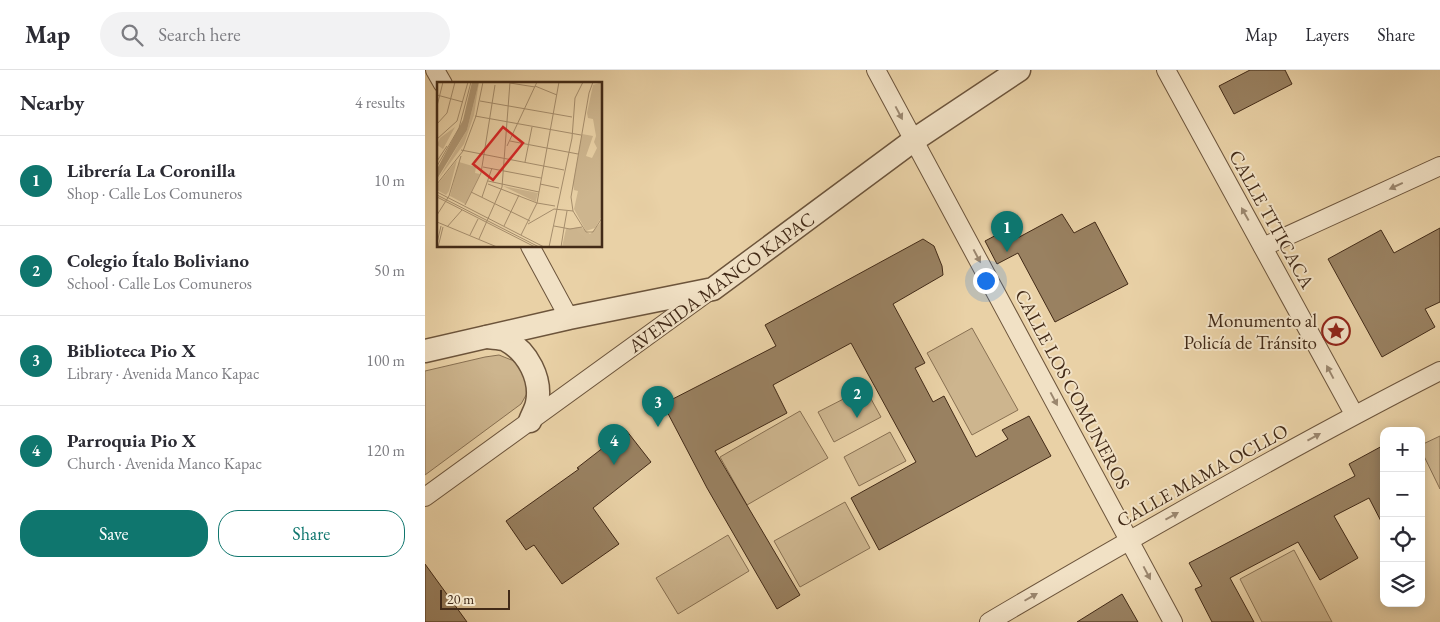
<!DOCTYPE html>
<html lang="en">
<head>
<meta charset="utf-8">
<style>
	body { margin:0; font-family:"EB Garamond",serif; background:#f2f2f3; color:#2b2b33 }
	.controls { position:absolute; right:15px; bottom:15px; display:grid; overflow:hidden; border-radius:10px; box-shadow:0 2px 12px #0003 }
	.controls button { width:45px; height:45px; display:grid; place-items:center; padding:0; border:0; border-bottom:1px solid #e1e1e2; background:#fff; color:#2b2b33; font:25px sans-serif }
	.scale { position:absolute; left:15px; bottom:12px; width:70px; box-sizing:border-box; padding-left:5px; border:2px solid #422a17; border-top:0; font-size:14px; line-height:18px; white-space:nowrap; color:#422a17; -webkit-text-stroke:4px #f1e1c5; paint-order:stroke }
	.you { position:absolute; left:560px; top:210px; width:18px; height:18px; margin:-12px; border:4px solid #fff; border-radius:50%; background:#1a73e8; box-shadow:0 0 0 8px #1a73e833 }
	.badge { display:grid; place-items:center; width:32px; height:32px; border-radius:50%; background:#0f766e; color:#fff; font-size:16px; font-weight:700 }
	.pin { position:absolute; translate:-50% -41px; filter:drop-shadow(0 1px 2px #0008) }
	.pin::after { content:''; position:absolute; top:26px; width:18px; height:15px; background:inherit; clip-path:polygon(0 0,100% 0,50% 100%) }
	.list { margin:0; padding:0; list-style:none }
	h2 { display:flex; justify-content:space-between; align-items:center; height:65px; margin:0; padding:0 20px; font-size:21px }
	h2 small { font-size:16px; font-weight:400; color:#7c7c81 }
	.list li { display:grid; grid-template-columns:32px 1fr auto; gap:15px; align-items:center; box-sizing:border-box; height:90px; padding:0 20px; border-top:1px solid #e1e1e2 }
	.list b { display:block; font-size:19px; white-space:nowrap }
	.list p { margin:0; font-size:16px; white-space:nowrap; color:#7c7c81 }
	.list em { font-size:16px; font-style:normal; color:#7c7c81 }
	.actions { display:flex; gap:10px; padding:15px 20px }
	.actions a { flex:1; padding:11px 0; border:1px solid #0f766e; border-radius:20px; text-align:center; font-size:18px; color:#0f766e }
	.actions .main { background:#0f766e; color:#fff }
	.icon { flex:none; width:28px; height:28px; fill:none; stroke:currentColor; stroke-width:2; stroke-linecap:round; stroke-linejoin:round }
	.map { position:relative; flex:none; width:1015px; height:552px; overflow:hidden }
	header { display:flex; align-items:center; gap:30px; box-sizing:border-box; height:70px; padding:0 25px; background:#fff; border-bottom:1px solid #e1e1e2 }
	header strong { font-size:24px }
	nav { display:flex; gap:28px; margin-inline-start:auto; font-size:18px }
	.search { width:350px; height:45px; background:#f2f2f3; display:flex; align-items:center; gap:12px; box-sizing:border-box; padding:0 18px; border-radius:28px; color:#7c7c81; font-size:19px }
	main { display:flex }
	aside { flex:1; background:#fff }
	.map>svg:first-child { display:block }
</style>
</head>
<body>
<header>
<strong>Map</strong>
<div class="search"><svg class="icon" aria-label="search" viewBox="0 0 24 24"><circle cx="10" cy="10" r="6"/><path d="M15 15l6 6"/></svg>Search here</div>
<nav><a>Map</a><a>Layers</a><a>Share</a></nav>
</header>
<main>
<aside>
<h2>Nearby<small>4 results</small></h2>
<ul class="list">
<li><span class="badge">1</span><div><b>Librería La Coronilla</b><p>Shop · Calle Los Comuneros</p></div><em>10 m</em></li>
<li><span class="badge">2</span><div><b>Colegio Ítalo Boliviano</b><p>School · Calle Los Comuneros</p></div><em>50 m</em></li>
<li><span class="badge">3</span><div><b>Biblioteca Pio X</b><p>Library · Avenida Manco Kapac</p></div><em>100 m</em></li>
<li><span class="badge">4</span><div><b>Parroquia Pio X</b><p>Church · Avenida Manco Kapac</p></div><em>120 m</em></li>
</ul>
<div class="actions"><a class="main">Save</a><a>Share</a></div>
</aside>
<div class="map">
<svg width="1015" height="552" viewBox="0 0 1015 552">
	<rect width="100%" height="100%" fill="#e9d1a6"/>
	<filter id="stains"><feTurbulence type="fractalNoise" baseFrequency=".004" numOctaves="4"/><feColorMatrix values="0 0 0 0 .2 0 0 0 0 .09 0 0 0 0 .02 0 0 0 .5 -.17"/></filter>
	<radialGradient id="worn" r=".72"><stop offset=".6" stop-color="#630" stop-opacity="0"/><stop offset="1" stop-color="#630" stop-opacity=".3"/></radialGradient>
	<!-- green -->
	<g fill="#cdb58e" stroke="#887052">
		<path d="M 547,258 L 593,340 L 547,365 L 502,283 Z"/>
		<path d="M 74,285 L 89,291 L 100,304 L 104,320 L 96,334 L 0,405 L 0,301 L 60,287 Z"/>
		<path d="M 440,318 L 456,347 L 409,372 L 393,342 Z"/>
		<path d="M 375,341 L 403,388 L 322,435 L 295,387 Z"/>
		<path d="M 465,362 L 481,391 L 434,416 L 419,387 Z"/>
		<path d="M 1015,366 L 1015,419 L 996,380 L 996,375 Z"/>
		<path d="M 420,432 L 445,478 L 375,517 L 349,471 Z"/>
		<path d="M 303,465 L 324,501 L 253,544 L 231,508 Z"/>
		<path d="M 869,480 L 907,552 L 837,552 L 815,509 Z"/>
	</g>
	<!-- building -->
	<g fill="#998161" stroke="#422a17">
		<path d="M 825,0 L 860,0 L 867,14 L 809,44 L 794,16 Z"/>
		<path d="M 637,144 L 649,163 L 670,152 L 703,214 L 630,252 L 593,183 L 572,194 L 560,171 L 581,160 L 587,171 Z"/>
		<path d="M 1015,158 L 1015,232 L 1000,239 L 1010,257 L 957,287 L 903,189 L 956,160 L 969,183 Z"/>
		<path d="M 498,169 L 509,176 L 517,196 L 518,205 L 468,234 L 500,293 L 490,298 L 508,332 L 519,326 L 551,387 L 583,369 L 577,360 L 604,346 L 626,386 L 454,480 L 426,428 L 491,392 L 426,273 L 348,315 L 362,343 L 290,381 L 375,525 L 352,539 L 282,418 L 238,334 L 351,276 L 340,255 Z"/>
		<path d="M 201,360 L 226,392 L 168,438 L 194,474 L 137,514 L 109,475 L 101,480 L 81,451 L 154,399 L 152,398 Z"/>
		<path d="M 959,375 L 959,457 L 944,428 L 909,446 L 933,488 L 895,510 L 873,472 L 805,508 L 829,552 L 787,552 L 770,519 L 777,516 L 764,493 L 930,406 L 924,394 Z"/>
		<path d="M 0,494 L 42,552 L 0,552 Z"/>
		<path d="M 697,524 L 713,552 L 652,552 Z"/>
	</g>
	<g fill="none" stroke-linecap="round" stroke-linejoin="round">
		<defs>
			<g id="minor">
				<path d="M 10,0 L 18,14"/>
				<path d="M 451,0 L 748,552"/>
				<path d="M 741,0 L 929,344"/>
				<path d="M 105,176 L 144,248"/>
				<path d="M 838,177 L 1015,96"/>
				<path d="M 0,427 L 283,222"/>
				<path d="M 564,552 C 712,465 862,379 1015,301"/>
			</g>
			<g id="tertiary">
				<path d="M 62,267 C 68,268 76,268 81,270 C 103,282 117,309 112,333 C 111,339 107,345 105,351"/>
				<path d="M 0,281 L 144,248 L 288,219 L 489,70 L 594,0"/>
			</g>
		</defs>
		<!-- minor casing -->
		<use href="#minor" stroke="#6c543b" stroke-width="20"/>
		<!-- tertiary casing -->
		<use href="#tertiary" stroke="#6c543b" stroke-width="25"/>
		<!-- minor -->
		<use href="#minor" stroke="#f1e1c5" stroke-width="18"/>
		<!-- tertiary -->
		<use href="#tertiary" stroke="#f1e1c5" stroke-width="22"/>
	</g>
	<!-- one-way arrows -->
	<defs><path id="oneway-solid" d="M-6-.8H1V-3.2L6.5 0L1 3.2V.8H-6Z" transform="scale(1.25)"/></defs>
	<g fill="#9a866e">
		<use href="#oneway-solid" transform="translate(474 43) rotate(62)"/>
		<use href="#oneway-solid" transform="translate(971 116) rotate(155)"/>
		<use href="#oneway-solid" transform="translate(820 144) rotate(-119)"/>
		<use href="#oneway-solid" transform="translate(552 186) rotate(62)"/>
		<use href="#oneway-solid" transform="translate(905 302) rotate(-118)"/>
		<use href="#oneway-solid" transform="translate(629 329) rotate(62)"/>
		<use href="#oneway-solid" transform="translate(889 367) rotate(-29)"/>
		<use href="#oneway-solid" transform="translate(747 446) rotate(-29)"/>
		<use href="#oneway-solid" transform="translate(722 503) rotate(62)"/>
		<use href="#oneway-solid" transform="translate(606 527) rotate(-30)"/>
	</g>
	<!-- icons -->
	<defs>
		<symbol id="sight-ring" viewBox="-11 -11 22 22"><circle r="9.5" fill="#f1e1c5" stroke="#8f2418" stroke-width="1.5"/><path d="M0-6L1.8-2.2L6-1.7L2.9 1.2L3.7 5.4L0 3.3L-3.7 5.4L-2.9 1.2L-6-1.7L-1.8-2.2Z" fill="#8f2418"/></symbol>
	</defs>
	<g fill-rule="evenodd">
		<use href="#sight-ring" x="895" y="245" width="32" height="32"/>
	</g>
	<g text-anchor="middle" stroke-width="4" stroke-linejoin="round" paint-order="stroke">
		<!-- street labels -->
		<g font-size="19" fill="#422a17" stroke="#f1e1c5">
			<text transform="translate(847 149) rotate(61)" y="7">CALLE TITICACA</text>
			<text transform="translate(296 212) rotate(-36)" y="7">AVENIDA MANCO KAPAC</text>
			<text transform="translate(648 319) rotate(62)" y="7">CALLE LOS COMUNEROS</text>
			<text transform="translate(777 405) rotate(-29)" y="7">CALLE MAMA OCLLO</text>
		</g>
		<!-- poi labels -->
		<g font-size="19" fill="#422a17" stroke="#f1e1c5" text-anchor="end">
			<text x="892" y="257">Monumento al<tspan x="892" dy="22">Policía de Tránsito</tspan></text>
		</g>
	</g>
	<!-- overview -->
	<g transform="translate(12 12)">
		<rect width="165" height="165" fill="#e9d1a6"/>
		<path d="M 42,0 L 37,33 L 27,62 L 0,99 L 30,48 ZM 165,0 L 165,134 L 158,146 L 149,149 L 137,127 L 141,109 L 137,108 L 136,102 L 145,52 L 156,54 L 149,74 L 155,76 L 160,66 L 157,60 L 159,54 L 156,37 L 151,36 L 150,31 L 156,3 ZM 24,34 L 6,67 L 0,63 L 3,56 L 18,45 ZM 20,78 L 12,109 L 9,113 L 0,108 L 0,103 ZM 22,80 L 39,85 L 38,91 L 43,92 L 28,122 L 13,114 ZM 66,104 L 101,111 L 99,119 L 99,120 ZM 165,139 L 165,165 L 125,165 L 129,147 L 144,145 L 153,152 Z" fill="#cdb58e"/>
		<path d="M 35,0 L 42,0 L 30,48 L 0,97 L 0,87 L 26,38 Z" fill="#b09875"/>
		<path fill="none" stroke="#a68e6d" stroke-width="1" d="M 156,0 L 152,11 L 134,115 L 136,129 L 149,150 L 156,150 L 165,136M 73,1 L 98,5M 98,4 L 120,13M 0,13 L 26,20M 43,19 L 135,35M 0,24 L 6,0M 38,34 L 144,53M 0,42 L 10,31 L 18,0M 0,57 L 20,39 L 31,0M 73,59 L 141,72M 70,64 L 100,0M 24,68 L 127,88M 0,79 L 10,64M 88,80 L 95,45M 0,84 L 22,46 L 34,0M 46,85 L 104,96M 51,99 L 102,110M 0,102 L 26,69 L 39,34 L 46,0M 51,102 L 100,121 L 118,124M 103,102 L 122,106M 0,110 L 107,165M 34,110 L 93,139M 0,113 L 102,165M 0,115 L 98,165M 45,115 L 55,86M 28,123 L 44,91 L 58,3M 0,133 L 12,114 L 24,74M 0,140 L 60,165M 91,142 L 117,127 L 136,129M 67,144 L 82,113M 117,144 L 133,147 L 145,145M 10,145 L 25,128M 127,146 L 130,129M 33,153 L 41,137M 84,153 L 100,121 L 122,0M 42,157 L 65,105 L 73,0M 0,161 L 4,144M 1,165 L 6,145M 112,165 L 135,56 L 138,16 L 146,0M 124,165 L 127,146"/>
		<path fill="#d62828" fill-opacity="0.15" stroke="#d62828" stroke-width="2.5" d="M 66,45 L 86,61 L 56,98 L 36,82 Z"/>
		<rect width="165" height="165" fill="none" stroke="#422a17" stroke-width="2.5"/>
	</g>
	<rect width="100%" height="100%" filter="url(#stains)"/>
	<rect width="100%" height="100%" fill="url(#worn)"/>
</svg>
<div class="controls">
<button>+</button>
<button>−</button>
<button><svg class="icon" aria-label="locate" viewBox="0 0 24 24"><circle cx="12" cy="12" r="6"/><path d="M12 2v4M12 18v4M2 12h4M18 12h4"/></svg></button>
<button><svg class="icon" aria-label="layers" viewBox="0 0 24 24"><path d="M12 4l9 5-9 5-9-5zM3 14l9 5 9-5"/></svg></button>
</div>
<div class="scale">20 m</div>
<div class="you"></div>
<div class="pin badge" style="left:582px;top:182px">1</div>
<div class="pin badge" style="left:432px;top:348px">2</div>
<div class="pin badge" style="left:233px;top:357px">3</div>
<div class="pin badge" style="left:189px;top:395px">4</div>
</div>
</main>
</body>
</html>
